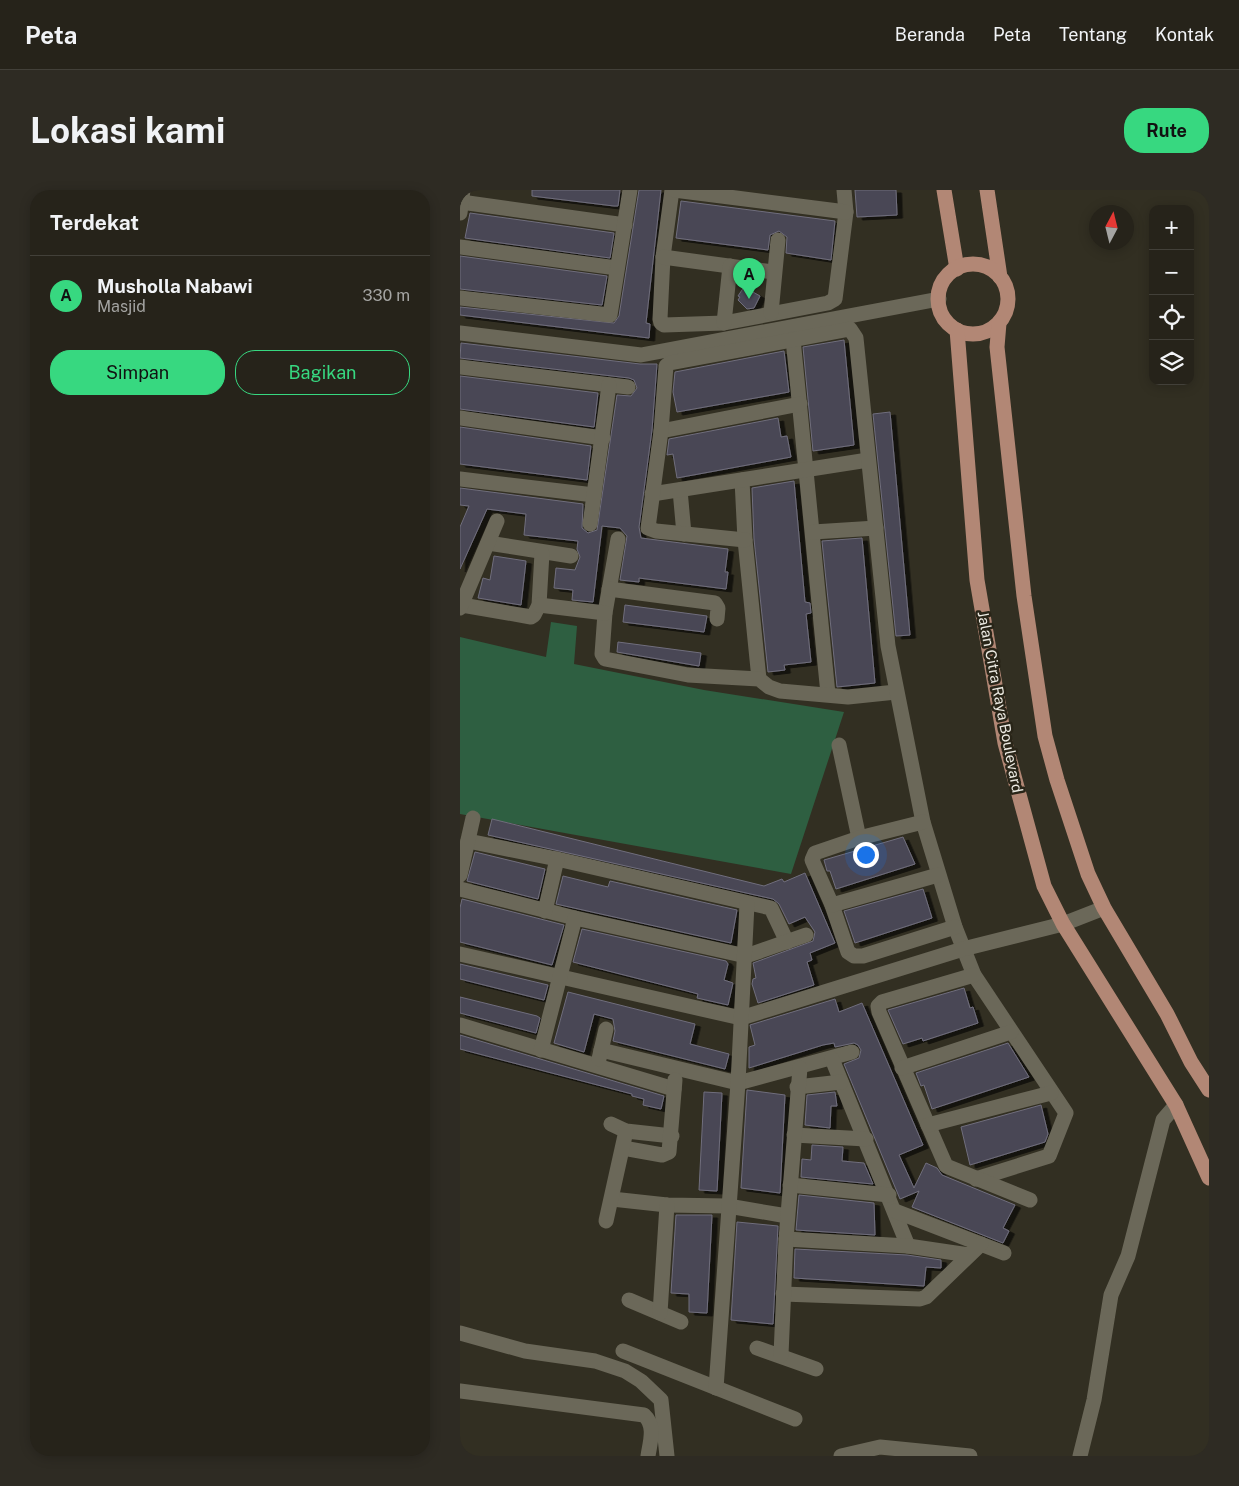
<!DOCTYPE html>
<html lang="id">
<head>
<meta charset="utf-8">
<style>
	body { margin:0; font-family:"Public Sans",sans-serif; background:#2e2b23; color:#f1f3f6 }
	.controls { position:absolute; right:15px; top:15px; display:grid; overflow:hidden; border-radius:10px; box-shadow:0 2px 12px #0003 }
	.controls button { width:45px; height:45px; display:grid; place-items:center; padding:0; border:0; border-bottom:1px solid #424039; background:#26231a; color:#f1f3f6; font:25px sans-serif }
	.compass { position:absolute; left:629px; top:15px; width:45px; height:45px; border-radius:50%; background:#26231a; box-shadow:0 2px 12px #0003; rotate:7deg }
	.you { position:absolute; left:405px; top:664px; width:18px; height:18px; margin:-12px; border:4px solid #fff; border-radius:50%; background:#1a73e8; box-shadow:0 0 0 8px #1a73e833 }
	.badge { display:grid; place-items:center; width:32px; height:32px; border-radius:50%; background:#37d880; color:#111; font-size:16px; font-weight:700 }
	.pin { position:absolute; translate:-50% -41px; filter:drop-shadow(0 1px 2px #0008) }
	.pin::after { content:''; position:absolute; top:26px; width:18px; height:15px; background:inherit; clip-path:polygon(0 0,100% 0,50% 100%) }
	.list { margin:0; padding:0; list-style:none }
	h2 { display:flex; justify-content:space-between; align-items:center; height:65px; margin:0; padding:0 20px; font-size:21px }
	h2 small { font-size:16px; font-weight:400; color:#a4a4a2 }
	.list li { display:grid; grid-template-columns:32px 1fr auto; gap:15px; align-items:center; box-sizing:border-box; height:80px; padding:0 20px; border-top:1px solid #424039 }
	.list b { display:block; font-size:19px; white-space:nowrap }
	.list p { margin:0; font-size:16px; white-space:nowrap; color:#a4a4a2 }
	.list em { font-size:16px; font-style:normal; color:#a4a4a2 }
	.actions { display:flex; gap:10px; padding:15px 20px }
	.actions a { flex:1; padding:11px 0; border:1px solid #37d880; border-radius:20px; text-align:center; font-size:18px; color:#37d880 }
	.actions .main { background:#37d880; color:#111 }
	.icon { flex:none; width:28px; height:28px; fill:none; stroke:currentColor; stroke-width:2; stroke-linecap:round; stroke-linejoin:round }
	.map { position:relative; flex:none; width:749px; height:1266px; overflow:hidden; border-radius:20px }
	header { display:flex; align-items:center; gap:30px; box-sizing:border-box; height:70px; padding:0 25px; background:#26231a; border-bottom:1px solid #424039 }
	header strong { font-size:24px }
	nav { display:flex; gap:28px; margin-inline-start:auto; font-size:18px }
	.intro { display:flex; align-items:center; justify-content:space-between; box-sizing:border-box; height:120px; padding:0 30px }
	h1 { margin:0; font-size:35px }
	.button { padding:12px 22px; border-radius:20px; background:#37d880; color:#111; font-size:18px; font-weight:700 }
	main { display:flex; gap:30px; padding:0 30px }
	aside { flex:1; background:#26231a; border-radius:20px; box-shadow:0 2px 12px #0003 }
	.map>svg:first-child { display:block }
</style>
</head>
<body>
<header>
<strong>Peta</strong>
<nav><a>Beranda</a><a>Peta</a><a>Tentang</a><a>Kontak</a></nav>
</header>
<div class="intro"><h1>Lokasi kami</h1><a class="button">Rute</a></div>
<main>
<aside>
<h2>Terdekat<small></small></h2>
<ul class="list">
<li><span class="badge">A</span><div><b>Musholla Nabawi</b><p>Masjid</p></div><em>330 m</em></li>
</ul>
<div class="actions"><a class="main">Simpan</a><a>Bagikan</a></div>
</aside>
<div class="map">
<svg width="749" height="1266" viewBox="0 0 749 1266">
	<defs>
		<filter id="shadow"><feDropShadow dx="5.5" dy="3" stdDeviation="0" flood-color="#0009"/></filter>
	</defs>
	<rect width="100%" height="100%" fill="#322f22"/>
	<!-- green -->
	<path fill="#2e5f41" d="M 91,432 L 117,436 L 114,474 L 244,500 L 384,522 L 331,684 L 0,624 L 0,447 L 86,467 Z"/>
	<!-- building -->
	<g fill="#484654" stroke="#706e7d" filter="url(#shadow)">
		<path d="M 72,0 L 160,0 L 158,16 L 154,16 L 72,6 Z"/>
		<path d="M 179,0 L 201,0 L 186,133 L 190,134 L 189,148 L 0,125 L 0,117 L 154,133 L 159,126 Z"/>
		<path d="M 395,0 L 436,0 L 437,25 L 397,27 Z"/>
		<path d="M 221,11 L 375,31 L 371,70 L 326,63 L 327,47 L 319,41 L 310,45 L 308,60 L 216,48 Z"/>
		<path d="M 10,23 L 154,43 L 150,68 L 5,48 Z"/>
		<path d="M 0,66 L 147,86 L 142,115 L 0,99 Z"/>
		<path d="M 284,97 L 300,106 L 294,118 L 287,119 L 278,110 L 280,107 L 278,106 Z"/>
		<path d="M 384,150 L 394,255 L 353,261 L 343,157 Z"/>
		<path d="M 1,153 L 180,174 L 197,174 L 192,240 L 179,337 L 181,348 L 268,359 L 265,382 L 268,382 L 266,399 L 179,388 L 179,392 L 160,390 L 167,346 L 160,338 L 142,336 L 133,412 L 112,410 L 113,400 L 94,398 L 96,378 L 115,380 L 120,367 L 117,359 L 118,351 L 64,345 L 66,324 L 27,319 L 0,379 L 0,337 L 9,316 L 0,315 L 0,298 L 123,314 L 122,338 L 128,343 L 137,340 L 157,205 L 171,206 L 177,198 L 174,190 L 169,188 L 0,168 Z"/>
		<path d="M 324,161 L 329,202 L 217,222 L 213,202 L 215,182 Z"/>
		<path d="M 0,186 L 138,203 L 134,237 L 0,219 Z"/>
		<path d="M 430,222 L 450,445 L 436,446 L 413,224 Z"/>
		<path d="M 318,228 L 321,247 L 327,246 L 331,267 L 217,288 L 213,264 L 207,265 L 209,249 Z"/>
		<path d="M 0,237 L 131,256 L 127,290 L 0,274 Z"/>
		<path d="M 334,291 L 345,412 L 350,413 L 351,423 L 346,424 L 351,472 L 324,475 L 325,480 L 308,482 L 294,349 L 292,298 Z"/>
		<path d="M 402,348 L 415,493 L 377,497 L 362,351 Z"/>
		<path d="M 34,366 L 66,371 L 61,415 L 18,408 L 23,388 L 30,390 Z"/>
		<path d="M 165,415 L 247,426 L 244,442 L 163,432 Z"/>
		<path d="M 158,452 L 241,463 L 239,476 L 157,462 Z"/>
		<path d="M 32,629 L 304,696 L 322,689 L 324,692 L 345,683 L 375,753 L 350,763 L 352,770 L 347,772 L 354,795 L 298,813 L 292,794 L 293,789 L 296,788 L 293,773 L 353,751 L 355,742 L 345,727 L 329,734 L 319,714 L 313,709 L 28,645 Z"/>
		<path d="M 443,647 L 455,674 L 376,699 L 370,681 L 367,681 L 364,670 Z"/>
		<path d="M 15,662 L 85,679 L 78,709 L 7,691 Z"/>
		<path d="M 103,686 L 148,697 L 150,691 L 277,720 L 271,753 L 96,714 Z"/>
		<path d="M 463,699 L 472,728 L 395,753 L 384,721 Z"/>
		<path d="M 2,709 L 104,735 L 92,775 L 0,752 L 0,718 Z"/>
		<path d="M 122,739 L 266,771 L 268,774 L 264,790 L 273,793 L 268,815 L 237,808 L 238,804 L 227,801 L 113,772 Z"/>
		<path d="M 0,774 L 88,795 L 84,810 L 0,789 Z"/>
		<path d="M 504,798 L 510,818 L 513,817 L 518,833 L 463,851 L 462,848 L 443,854 L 428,820 Z"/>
		<path d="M 108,802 L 235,834 L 230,854 L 269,864 L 265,879 L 153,851 L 155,841 L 153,829 L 134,824 L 124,862 L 94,853 Z"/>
		<path d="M 0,807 L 77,826 L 80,828 L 76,843 L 0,823 Z"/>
		<path d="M 375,809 L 379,822 L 402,813 L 463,955 L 439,965 L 454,998 L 466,973 L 477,978 L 482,985 L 555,1015 L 543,1038 L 549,1041 L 543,1053 L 452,1017 L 459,1001 L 440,1009 L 384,874 L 399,868 L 401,860 L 398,855 L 394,853 L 375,857 L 374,853 L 363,855 L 289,878 L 289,857 L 295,855 L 290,835 Z"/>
		<path d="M 0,845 L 204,906 L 201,919 L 183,915 L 184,909 L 172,906 L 172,904 L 0,859 Z"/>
		<path d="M 548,853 L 569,887 L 472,919 L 464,895 L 461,896 L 456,883 Z"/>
		<path d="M 287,900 L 325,905 L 320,1003 L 281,998 Z"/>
		<path d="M 244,902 L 262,903 L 257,1001 L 239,1000 Z"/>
		<path d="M 375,902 L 377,916 L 371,916 L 370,938 L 345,935 L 347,905 Z"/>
		<path d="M 581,915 L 588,944 L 585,952 L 510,975 L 501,937 Z"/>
		<path d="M 352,955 L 383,957 L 382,971 L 404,973 L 413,994 L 341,987 L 342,969 L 351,970 Z"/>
		<path d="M 339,1005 L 414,1013 L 415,1045 L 336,1040 Z"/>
		<path d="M 216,1025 L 252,1025 L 247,1123 L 229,1122 L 229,1104 L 211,1103 Z"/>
		<path d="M 277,1032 L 318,1036 L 313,1134 L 271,1130 Z"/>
		<path d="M 335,1059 L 447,1065 L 481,1070 L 481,1078 L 466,1077 L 464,1096 L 334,1088 Z"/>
	</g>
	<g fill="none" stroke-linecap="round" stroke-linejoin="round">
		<!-- minor -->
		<g stroke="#6b6859" stroke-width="15">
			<path d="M 212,0 L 203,67 L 200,129 L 201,133 L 204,135 L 264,133 L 368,113 L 375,109 L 386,22 L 384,0"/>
			<path d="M 214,0 L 386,22"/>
			<path d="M 1,12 L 165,35"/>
			<path d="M 0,23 L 3,0"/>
			<path d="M 0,57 L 157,78"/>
			<path d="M 203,67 L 313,82"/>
			<path d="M 0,108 L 150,125 L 170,0"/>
			<path d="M 311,123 L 318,50"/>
			<path d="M 264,133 L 270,76"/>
			<path d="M 0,143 L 181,165 L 479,109"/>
			<path d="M 333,149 L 368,504"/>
			<path d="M 0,177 L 168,197"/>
			<path d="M 0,228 L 143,248"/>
			<path d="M 201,241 L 340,214"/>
			<path d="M 0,289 L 134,305"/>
			<path d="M 282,290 L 285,350 L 299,489"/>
			<path d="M 220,300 L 224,344"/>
			<path d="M 192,304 L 408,270"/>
			<path d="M 130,334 L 149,195"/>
			<path d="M 353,342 L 416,338"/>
			<path d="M 158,349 L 145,423 L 142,464 L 145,469 L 228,485 L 299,489 L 309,497 L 320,501 L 388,507 L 436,502"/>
			<path d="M 285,350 L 196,341 L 188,338 L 201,241 L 206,176 L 210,173 L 390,139 L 396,148 L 428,456 L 463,632 L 495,737 L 514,785 L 606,923 L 589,966 L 516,989"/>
			<path d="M 28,353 L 111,366"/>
			<path d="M 149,399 L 255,413 L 258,418 L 257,429"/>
			<path d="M 2,415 L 71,427 L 74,425 L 79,415 L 82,363"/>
			<path d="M 79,415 L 145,423"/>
			<path d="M 0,418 L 37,331"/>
			<path d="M 379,555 L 399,648"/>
			<path d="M 463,632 L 399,648 L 355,663 L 352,670 L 372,715 L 388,762 L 394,766 L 403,766 L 495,737"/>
			<path d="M 8,651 L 97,669 L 311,718 L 327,752"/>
			<path d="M 0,685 L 13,628"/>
			<path d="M 0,699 L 115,728 L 286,766 L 346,745"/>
			<path d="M 372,715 L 478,685"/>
			<path d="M 85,721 L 97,669"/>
			<path d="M 0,764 L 281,828 L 503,759 L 603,734 L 644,718"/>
			<path d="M 514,785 L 422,812 L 418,816 L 419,822 L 486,976 L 570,1010"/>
			<path d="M 0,835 L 214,899"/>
			<path d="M 81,860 L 115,728"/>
			<path d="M 141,860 L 278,893 L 392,862"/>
			<path d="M 139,869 L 146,839"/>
			<path d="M 372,869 L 448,1056"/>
			<path d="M 442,878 L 551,842"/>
			<path d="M 337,897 L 381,892"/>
			<path d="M 151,934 L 166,941 L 212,946"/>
			<path d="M 468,935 L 591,903"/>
			<path d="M 334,945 L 406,949"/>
			<path d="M 163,958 L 202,965 L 209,962 L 215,890"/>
			<path d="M 330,995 L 429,1005"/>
			<path d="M 152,1009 L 207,1015 L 268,1016 L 327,1026"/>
			<path d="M 435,1021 L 544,1063"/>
			<path d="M 146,1031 L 166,941"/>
			<path d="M 326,1049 L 448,1056 L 509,1065"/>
			<path d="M 323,1104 L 460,1109 L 466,1107 L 521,1054"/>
			<path d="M 169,1110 L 221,1132"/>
			<path d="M 200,1123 L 207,1015"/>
			<path d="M 0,1143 L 65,1161 L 135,1171 L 165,1181 L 181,1191 L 201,1210 L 207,1266"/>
			<path d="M 297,1158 L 356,1179"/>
			<path d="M 163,1161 L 335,1229"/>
			<path d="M 321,1165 L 326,1049 L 340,878"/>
			<path d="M 256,1198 L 278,893 L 287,714"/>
			<path d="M 0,1201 L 184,1225 C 196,1236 190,1252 188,1266"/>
			<path d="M 381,1266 L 420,1257 L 510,1266"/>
			<path d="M 620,1266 L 634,1210 L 651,1105 L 668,1066 L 703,930 L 716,915"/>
		</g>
		<!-- major -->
		<g stroke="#b28775" stroke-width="15">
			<path d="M 484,0 L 497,79"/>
			<path d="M 527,0 L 540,87"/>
			<circle cx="513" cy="109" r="35"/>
			<path d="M 539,133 L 537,157 L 564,406 L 585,546 L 597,590 L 628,684 L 644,718 L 707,824 L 731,872 L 749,900"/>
			<path d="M 497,140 L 517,390 L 545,553 L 584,696 L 603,734 L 716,915 L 749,988"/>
		</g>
	</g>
	<g text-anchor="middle" stroke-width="5" stroke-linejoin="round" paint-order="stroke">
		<!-- street labels -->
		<g font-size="15" fill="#eceae2" stroke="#292518">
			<text transform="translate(540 512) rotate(79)" y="5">Jalan Citra Raya Boulevard</text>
		</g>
	</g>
</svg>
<div class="controls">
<button>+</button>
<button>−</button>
<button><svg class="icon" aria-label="locate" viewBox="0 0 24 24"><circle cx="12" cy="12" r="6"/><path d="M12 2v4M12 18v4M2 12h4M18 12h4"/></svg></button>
<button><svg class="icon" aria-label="layers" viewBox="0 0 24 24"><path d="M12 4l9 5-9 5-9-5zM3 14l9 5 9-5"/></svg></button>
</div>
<svg class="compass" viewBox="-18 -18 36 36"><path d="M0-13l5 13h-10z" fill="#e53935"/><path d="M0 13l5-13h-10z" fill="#a4a4a2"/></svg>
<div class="you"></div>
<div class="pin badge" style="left:289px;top:109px">A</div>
</div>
</main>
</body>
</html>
